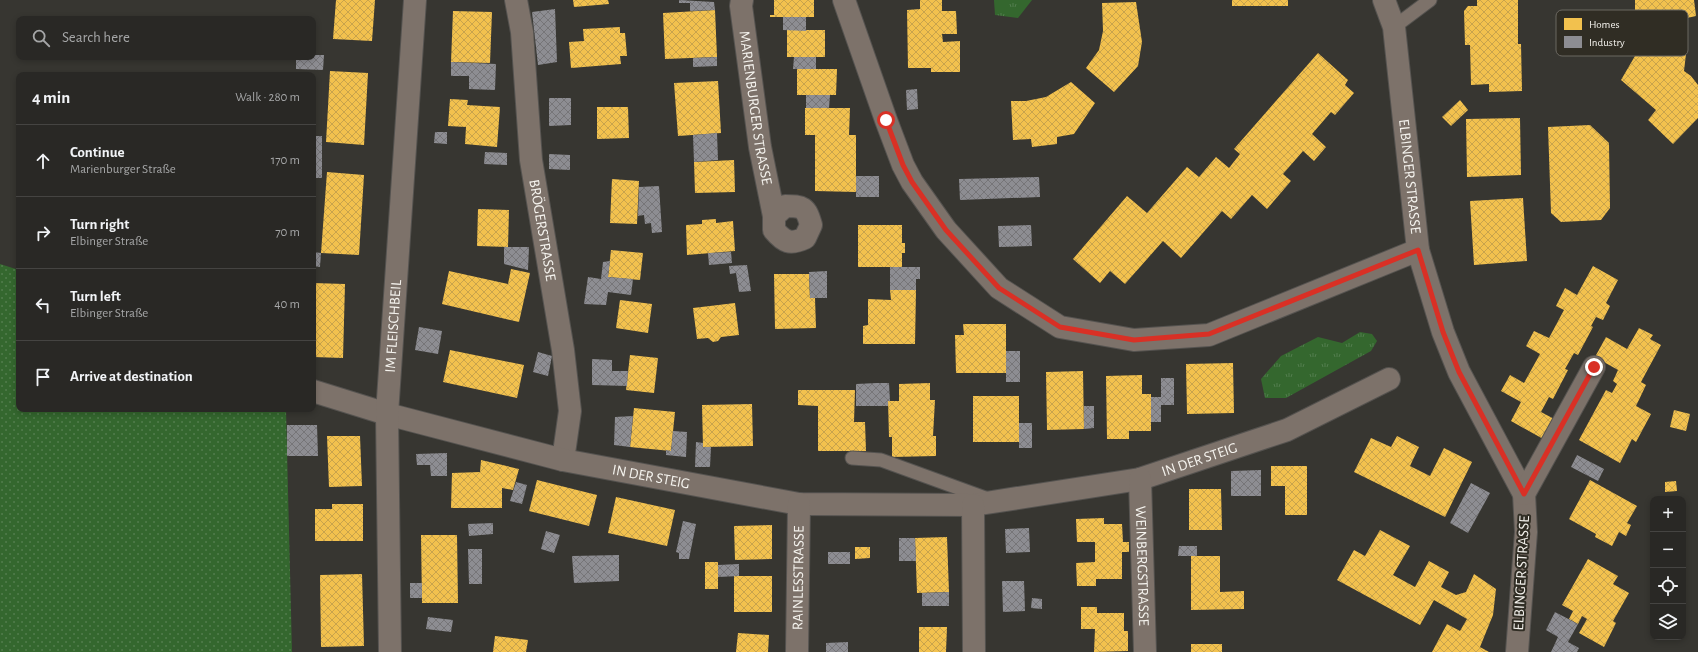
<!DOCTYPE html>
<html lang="en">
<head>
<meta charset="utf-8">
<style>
	body { margin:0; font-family:"Alegreya Sans",sans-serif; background:#353432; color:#f1f3f6 }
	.controls { position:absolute; right:12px; bottom:12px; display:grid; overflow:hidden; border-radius:8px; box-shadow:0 2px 6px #0003 }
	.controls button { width:36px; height:36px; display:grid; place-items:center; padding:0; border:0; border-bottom:1px solid #454442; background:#292825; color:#f1f3f6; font:20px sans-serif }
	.stop { position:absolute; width:12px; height:12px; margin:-9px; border:3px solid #d93025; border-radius:50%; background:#fff }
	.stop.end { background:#d93025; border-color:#fff; box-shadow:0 1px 4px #0008 }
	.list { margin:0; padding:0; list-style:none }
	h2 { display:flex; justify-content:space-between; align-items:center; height:52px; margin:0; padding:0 16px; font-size:17px }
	h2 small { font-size:13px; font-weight:400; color:#a5a6a7 }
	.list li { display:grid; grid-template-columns:26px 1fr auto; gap:12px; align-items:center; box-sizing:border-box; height:72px; padding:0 16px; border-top:1px solid #454442 }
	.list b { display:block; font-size:15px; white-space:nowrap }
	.list p { margin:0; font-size:13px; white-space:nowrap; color:#a5a6a7 }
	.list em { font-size:13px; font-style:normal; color:#a5a6a7 }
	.icon { flex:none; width:22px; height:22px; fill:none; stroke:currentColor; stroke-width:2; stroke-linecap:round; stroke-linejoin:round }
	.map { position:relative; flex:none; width:1698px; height:652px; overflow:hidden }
	.search { position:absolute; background:#292825; box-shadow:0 2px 6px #0003; left:16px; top:16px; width:300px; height:44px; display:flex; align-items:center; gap:10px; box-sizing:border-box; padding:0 14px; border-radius:8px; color:#a5a6a7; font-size:15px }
	.panel { position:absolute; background:#292825; box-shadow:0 2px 6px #0003; left:16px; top:72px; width:300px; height:340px; border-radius:8px }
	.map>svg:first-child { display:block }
</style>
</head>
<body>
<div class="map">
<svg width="1698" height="652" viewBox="0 0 1698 652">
	<defs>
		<pattern id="grass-dots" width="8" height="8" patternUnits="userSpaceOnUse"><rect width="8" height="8" fill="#34672e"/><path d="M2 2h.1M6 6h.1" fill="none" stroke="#527d4d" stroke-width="1.8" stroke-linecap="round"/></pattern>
		<pattern id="park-tufts" width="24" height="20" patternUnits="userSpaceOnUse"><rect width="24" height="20" fill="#34672e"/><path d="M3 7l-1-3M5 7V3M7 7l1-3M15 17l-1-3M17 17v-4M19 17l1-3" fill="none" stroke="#527d4d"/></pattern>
		<pattern id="homes-cross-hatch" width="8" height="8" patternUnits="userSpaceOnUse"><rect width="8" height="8" fill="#f2c14e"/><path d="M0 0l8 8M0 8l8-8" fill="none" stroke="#c8a34c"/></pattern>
		<pattern id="industry-cross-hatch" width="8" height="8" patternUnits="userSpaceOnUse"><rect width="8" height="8" fill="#8d8d92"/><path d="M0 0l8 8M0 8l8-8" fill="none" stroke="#767578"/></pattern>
	</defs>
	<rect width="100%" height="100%" fill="#373631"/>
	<!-- grass -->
	<path fill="url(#grass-dots)" d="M 0,264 L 19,270 L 19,409 L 286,409 L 292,652 L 0,652 Z"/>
	<!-- park -->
	<g fill="url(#park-tufts)">
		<path d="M 994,0 L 1032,0 L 1018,18 L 995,15 Z"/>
		<path d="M 1360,332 L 1372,334 L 1377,341 L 1371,351 L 1286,398 L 1265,398 L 1261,379 L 1281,356 L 1318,337 L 1342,343 Z"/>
	</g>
	<!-- homes -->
	<g fill="url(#homes-cross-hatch)">
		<path d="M 336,0 L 375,0 L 372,41 L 333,39 Z"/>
		<path d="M 573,0 L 608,0 L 609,4 L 574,7 Z"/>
		<path d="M 774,0 L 814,0 L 814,17 L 770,17 L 770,15 L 774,15 Z"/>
		<path d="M 920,0 L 942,0 L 942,11 L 956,11 L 957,34 L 942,34 L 943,42 L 960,41 L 960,72 L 931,72 L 931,68 L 908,68 L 907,10 L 920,9 Z"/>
		<rect x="1232" y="0" width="56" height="6"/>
		<path d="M 1477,0 L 1518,0 L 1518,44 L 1521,44 L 1522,91 L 1489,92 L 1489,84 L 1471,85 L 1470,45 L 1465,45 L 1464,11 L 1468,6 L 1477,6 Z"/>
		<path d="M 1635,0 L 1694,0 L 1696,16 L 1687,18 L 1688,37 L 1684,71 L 1691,76 L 1698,85 L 1698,118 L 1673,144 L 1648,120 L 1656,110 L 1621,80 L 1635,56 Z"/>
		<path d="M 1136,2 L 1142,42 L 1138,66 L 1114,92 L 1086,68 L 1099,50 L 1103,31 L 1102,3 Z"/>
		<path d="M 715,10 L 717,57 L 665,59 L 663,13 Z"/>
		<path d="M 453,11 L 492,12 L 490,63 L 451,62 Z"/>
		<path d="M 620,27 L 620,33 L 625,33 L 627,56 L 620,56 L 621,64 L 571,68 L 569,42 L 584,41 L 583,29 Z"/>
		<rect x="787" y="30" width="38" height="27"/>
		<path d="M 1318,53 L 1348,80 L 1345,85 L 1354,93 L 1335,115 L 1331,112 L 1312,134 L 1326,147 L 1314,161 L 1303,151 L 1283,174 L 1291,181 L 1267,209 L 1252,195 L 1231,219 L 1222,211 L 1181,258 L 1163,241 L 1125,284 L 1110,271 L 1100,283 L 1073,259 L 1127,196 L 1147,213 L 1187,167 L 1199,177 L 1216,157 L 1229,168 L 1240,154 L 1234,149 Z"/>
		<path d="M 797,69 L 837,69 L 836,95 L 797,95 Z"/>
		<path d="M 330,71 L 368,73 L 364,145 L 326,142 Z"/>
		<path d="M 718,81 L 721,133 L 678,136 L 674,83 Z"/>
		<path d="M 1071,82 L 1095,103 L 1074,134 L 1057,137 L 1057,144 L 1032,147 L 1031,139 L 1013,140 L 1011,101 L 1026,101 L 1046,97 Z"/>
		<path d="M 450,99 L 468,100 L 467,105 L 500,107 L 497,147 L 465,144 L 466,127 L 448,126 Z"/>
		<path d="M 1460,100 L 1468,110 L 1451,126 L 1442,117 Z"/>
		<path d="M 597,107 L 628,107 L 629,138 L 597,139 Z"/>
		<path d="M 805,108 L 850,108 L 849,135 L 856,135 L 856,192 L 815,191 L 815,135 L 805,135 Z"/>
		<path d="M 1520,118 L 1521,175 L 1467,177 L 1466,119 Z"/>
		<path d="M 1590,125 L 1609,143 L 1610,208 L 1601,220 L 1561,222 L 1551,213 L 1548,127 Z"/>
		<path d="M 734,160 L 735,192 L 695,193 L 694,162 Z"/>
		<path d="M 327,172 L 364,175 L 359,255 L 321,253 Z"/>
		<path d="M 612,179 L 639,181 L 637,224 L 610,223 Z"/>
		<path d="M 1523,198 L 1527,261 L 1474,265 L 1470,201 Z"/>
		<path d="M 478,209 L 509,210 L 508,247 L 477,246 Z"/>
		<path d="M 716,219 L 716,223 L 733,221 L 735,251 L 687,255 L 686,225 L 702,224 L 702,220 Z"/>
		<path d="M 858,225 L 902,225 L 902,243 L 905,243 L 905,253 L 902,253 L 902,267 L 858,267 Z"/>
		<path d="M 611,250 L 643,253 L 640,280 L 608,277 Z"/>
		<path d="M 1593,266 L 1618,280 L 1606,303 L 1610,306 L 1603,320 L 1596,317 L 1591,326 L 1593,327 L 1578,355 L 1574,353 L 1565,369 L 1568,370 L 1553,399 L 1549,397 L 1541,412 L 1556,420 L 1545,440 L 1511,421 L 1521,402 L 1501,391 L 1510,375 L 1524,383 L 1540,354 L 1526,346 L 1534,331 L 1549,338 L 1564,310 L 1556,306 L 1565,288 L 1577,295 Z"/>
		<path d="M 511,269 L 530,273 L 519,322 L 442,304 L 449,271 L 508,284 Z"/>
		<path d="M 774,274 L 809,274 L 810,298 L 815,298 L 816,328 L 775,329 Z"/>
		<path d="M 313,283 L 345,284 L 343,358 L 313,357 Z"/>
		<path d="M 890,290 L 916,290 L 915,344 L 863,344 L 863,326 L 868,325 L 868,299 L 891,300 Z"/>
		<path d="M 620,300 L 652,304 L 648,333 L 616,328 Z"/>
		<path d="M 735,303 L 739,335 L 721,337 L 718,341 L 713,342 L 708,338 L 697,339 L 693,308 Z"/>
		<path d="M 963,324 L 1006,324 L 1006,373 L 956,373 L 955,335 L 964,335 Z"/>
		<path d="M 1639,328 L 1653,335 L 1650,339 L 1661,345 L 1641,382 L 1646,385 L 1636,406 L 1651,414 L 1636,442 L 1632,439 L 1620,463 L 1579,440 L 1606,390 L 1612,393 L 1617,384 L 1613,381 L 1618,370 L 1595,357 L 1606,337 L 1627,349 Z"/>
		<path d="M 450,350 L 524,365 L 517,398 L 443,382 Z"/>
		<path d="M 630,355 L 658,358 L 654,393 L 626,390 Z"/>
		<path d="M 1233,363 L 1234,413 L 1187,414 L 1186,364 Z"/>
		<path d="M 1083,371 L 1084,429 L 1047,430 L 1046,372 Z"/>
		<path d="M 1142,375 L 1142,394 L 1151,394 L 1151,431 L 1129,431 L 1129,439 L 1107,439 L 1106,376 Z"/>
		<path d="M 930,383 L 930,400 L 935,400 L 933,436 L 936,436 L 936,456 L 892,457 L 892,437 L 889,437 L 888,401 L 899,401 L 899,384 Z"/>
		<path d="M 798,390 L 855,390 L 854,422 L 865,422 L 866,451 L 818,451 L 818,406 L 798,405 Z"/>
		<rect x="973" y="396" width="46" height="46"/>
		<path d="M 752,404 L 753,446 L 703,447 L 702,405 Z"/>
		<path d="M 634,408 L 675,412 L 671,451 L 630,447 Z"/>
		<path d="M 1674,410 L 1690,414 L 1686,431 L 1670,427 Z"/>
		<path d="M 327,436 L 360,436 L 362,486 L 329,487 Z"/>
		<path d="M 1397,436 L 1419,447 L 1410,466 L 1430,476 L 1444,448 L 1472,462 L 1445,517 L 1354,472 L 1371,438 L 1391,447 Z"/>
		<path d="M 481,460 L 519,469 L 513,490 L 502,488 L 502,508 L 451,508 L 452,473 L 480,472 Z"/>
		<path d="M 1271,466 L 1307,466 L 1307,515 L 1285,515 L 1285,486 L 1271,486 Z"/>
		<path d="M 537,480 L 597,495 L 589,526 L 529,511 Z"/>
		<path d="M 1590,480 L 1637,506 L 1627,523 L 1631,525 L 1626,536 L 1619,532 L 1612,546 L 1595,537 L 1596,534 L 1569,519 Z"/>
		<path d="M 1676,481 L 1677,491 L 1665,492 L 1665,482 Z"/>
		<path d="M 1189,489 L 1221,489 L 1222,530 L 1189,530 Z"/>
		<path d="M 616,497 L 675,510 L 667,546 L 608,533 Z"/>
		<path d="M 332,504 L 363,504 L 363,541 L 315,541 L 315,509 L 332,509 Z"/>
		<path d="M 1104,518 L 1104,524 L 1122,524 L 1123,542 L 1129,542 L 1129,552 L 1122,552 L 1122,579 L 1096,579 L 1096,586 L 1077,586 L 1076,563 L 1095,562 L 1095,542 L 1077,542 L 1076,519 Z"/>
		<path d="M 772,525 L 772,559 L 735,560 L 734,526 Z"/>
		<path d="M 1380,530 L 1410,546 L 1393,575 L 1415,587 L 1429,561 L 1449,572 L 1441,587 L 1456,595 L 1466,592 L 1474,574 L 1496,589 L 1493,615 L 1480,647 L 1489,652 L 1432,652 L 1447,624 L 1460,631 L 1467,619 L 1434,600 L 1420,625 L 1337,580 L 1354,550 L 1365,556 Z"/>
		<path d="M 421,535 L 457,535 L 458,603 L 422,603 Z"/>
		<path d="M 947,537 L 949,592 L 917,593 L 915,538 Z"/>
		<path d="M 855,547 L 870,547 L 870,558 L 855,559 Z"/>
		<path d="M 1191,556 L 1220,556 L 1220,592 L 1244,591 L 1244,609 L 1191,610 Z"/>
		<path d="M 1588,559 L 1618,576 L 1613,584 L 1629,593 L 1613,621 L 1616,623 L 1604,647 L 1579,633 L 1587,619 L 1582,616 L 1578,624 L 1569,619 L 1573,611 L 1562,605 Z"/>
		<rect x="705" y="562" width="13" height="27"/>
		<path d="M 362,574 L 364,646 L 321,647 L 320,575 Z"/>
		<rect x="734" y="576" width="38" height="36"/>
		<path d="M 1081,607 L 1097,607 L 1097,613 L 1124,613 L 1124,631 L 1128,631 L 1128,651 L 1094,652 L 1095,629 L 1081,629 Z"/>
		<path d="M 919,627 L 947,627 L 946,652 L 919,652 Z"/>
		<path d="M 738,633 L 769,635 L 768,652 L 736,652 Z"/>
		<path d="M 495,636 L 528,640 L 526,652 L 493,652 Z"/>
		<rect x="1191" y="644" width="31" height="8"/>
	</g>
	<!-- industry -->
	<g fill="url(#industry-cross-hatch)">
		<path d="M 679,0 L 714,2 L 715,10 L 690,11 L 690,3 L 679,3 Z"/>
		<path d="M 555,9 L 557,62 L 538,65 L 532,12 Z"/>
		<path d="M 783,17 L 806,17 L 806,31 L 783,30 Z"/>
		<path d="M 313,55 L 324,55 L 323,70 L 296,69 L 296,57 L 313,57 Z"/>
		<path d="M 717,57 L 717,66 L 693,67 L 693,58 Z"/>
		<path d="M 794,57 L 816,57 L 816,69 L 793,69 Z"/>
		<path d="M 451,62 L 496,64 L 495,90 L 469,89 L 469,76 L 451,76 Z"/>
		<path d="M 917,89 L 918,109 L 907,110 L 906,90 Z"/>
		<path d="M 806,95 L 830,95 L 829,108 L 806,108 Z"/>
		<path d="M 549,98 L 571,98 L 571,125 L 549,126 Z"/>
		<path d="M 435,132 L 447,132 L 447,144 L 434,143 Z"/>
		<path d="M 717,133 L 718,160 L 694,162 L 693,135 Z"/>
		<rect x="313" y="136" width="9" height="42"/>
		<path d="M 485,152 L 507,153 L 507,165 L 484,164 Z"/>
		<path d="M 549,154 L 570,155 L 570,170 L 549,169 Z"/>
		<rect x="856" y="176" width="23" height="21"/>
		<path d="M 1039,177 L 1040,197 L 960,200 L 959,179 Z"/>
		<path d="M 659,186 L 662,232 L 652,233 L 651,223 L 645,224 L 644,215 L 638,216 L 639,187 Z"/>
		<path d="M 1031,225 L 1032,246 L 999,247 L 998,226 Z"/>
		<path d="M 504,247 L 529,247 L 528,270 L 504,264 Z"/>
		<path d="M 313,252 L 321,253 L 320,267 L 313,266 Z"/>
		<path d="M 731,252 L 732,263 L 709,265 L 708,253 Z"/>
		<path d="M 610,261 L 608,277 L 633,279 L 631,295 L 608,292 L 606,305 L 584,304 L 588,277 L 601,279 L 603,262 Z"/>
		<path d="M 747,265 L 751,291 L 739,292 L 736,273 L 730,274 L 729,266 Z"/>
		<path d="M 890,267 L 920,267 L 920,279 L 916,279 L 916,290 L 890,290 Z"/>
		<path d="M 827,271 L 827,298 L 810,298 L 809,272 Z"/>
		<path d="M 419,327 L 442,331 L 438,354 L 415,350 Z"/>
		<rect x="1006" y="351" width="14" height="31"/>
		<path d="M 538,352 L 552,356 L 548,376 L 533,372 Z"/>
		<path d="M 592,359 L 612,360 L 612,371 L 628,371 L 627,386 L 592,385 Z"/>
		<path d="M 1161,378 L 1174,378 L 1174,405 L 1161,405 L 1161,422 L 1151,422 L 1151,397 L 1161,397 Z"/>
		<path d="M 877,383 L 889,383 L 890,401 L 888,401 L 888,406 L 856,406 L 856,384 Z"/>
		<path d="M 1084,406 L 1094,406 L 1094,428 L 1084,429 Z"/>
		<path d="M 633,416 L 630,447 L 614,445 L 615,417 Z"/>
		<rect x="1019" y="423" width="13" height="25"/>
		<path d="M 287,425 L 317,425 L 318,456 L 287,456 Z"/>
		<path d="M 673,431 L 687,432 L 686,457 L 666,455 L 666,450 L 671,451 Z"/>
		<path d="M 696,442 L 703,443 L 703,447 L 711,447 L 710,467 L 695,467 Z"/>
		<path d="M 447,453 L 447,476 L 431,476 L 430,465 L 417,465 L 416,454 Z"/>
		<path d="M 1577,455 L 1604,469 L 1598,481 L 1571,467 Z"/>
		<path d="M 1261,470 L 1261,496 L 1231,496 L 1231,471 Z"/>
		<path d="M 516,482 L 527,485 L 522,504 L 510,501 Z"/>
		<path d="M 1471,483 L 1490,493 L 1468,533 L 1450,523 Z"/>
		<path d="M 683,521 L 696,524 L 689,559 L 679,559 L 679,553 L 676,552 Z"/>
		<path d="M 493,523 L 493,534 L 469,536 L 468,524 Z"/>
		<path d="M 1029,528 L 1030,552 L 1006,553 L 1005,529 Z"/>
		<path d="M 546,531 L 560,535 L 554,553 L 541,549 Z"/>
		<path d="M 899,538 L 915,538 L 916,561 L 899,561 Z"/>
		<path d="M 1179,546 L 1197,546 L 1197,556 L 1178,556 Z"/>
		<path d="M 468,549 L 482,549 L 482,584 L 469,584 Z"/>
		<rect x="828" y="552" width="22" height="12"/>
		<path d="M 619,555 L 619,581 L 574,583 L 572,556 Z"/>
		<path d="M 739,564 L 739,576 L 718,577 L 718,565 Z"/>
		<path d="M 1002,581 L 1024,581 L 1025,611 L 1003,612 Z"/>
		<rect x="410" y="583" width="12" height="15"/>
		<path d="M 949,592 L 949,606 L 922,606 L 922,593 Z"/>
		<path d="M 1032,598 L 1042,599 L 1042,609 L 1031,608 Z"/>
		<path d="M 1555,612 L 1578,624 L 1568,642 L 1579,648 L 1577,652 L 1551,652 L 1558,637 L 1546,630 Z"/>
		<path d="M 428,617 L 453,620 L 451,632 L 426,629 Z"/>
		<path d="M 848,642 L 848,652 L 826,652 L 826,643 Z"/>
	</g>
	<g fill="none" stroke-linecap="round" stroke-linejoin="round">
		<defs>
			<g id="lane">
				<path d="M 1394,27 L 1430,0"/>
				<path d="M 852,458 L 881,460 L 991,500"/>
			</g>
			<g id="street">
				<path id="s1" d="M 516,0 L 522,32 L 531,160 L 563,350 L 570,411 L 563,460"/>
				<path id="s2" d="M 742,0 L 741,6 L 760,147 L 774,216 L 774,230 C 784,242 790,245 805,238 L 811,225 C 806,207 803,206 785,206 L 774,216"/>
				<path d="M 844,0 L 886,120 L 903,165 L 912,182 L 946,230 L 999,288 L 1060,327 L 1134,340 L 1209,335 L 1418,250"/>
				<path id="s3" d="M 1384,0 L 1394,27 L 1418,250 L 1443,332 L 1459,372 L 1524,494 L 1526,532 L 1517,652"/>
				<path id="s4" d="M 313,391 L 387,414 L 563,460 L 799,504 L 973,505 L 1140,479 L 1287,430 L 1389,379"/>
				<path id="s5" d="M 1140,479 L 1145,652"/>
				<path d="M 1524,494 L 1594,367"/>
				<path d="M 973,505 L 974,652"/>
				<path id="s6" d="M 390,652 L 387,414 L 415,0"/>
				<path id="s7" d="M 797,652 L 799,504"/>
			</g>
		</defs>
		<!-- lane casing -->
		<use href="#lane" stroke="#555350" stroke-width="15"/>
		<!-- street casing -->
		<use href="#street" stroke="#555350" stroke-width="24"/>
		<!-- lane -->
		<use href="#lane" stroke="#7d726a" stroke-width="13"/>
		<!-- street -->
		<use href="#street" stroke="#7d726a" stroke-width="22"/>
	</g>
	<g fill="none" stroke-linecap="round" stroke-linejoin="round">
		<!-- route -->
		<path stroke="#d93025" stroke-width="5" d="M 886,120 L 903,165 L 912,182 L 946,230 L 999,288 L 1060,327 L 1134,340 L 1209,334 L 1418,250 L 1443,332 L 1459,372 L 1524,494 L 1594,367"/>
	</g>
	<g text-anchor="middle" stroke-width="4" stroke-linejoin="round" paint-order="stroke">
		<!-- street labels -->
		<g font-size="15" fill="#f5f3ee" stroke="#302d24">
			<text dy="5" stroke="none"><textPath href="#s2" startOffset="109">MARIENBURGER STRASSE</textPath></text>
			<text dy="5" stroke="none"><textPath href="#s3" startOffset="179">ELBINGER STRASSE</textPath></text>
			<text dy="5" stroke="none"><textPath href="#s1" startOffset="232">BRÖGERSTRASSE</textPath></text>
			<text dy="5" stroke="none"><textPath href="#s6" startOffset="326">IM FLEISCHBEIL</textPath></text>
			<text dy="5" stroke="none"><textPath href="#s4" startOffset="905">IN DER STEIG</textPath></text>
			<text dy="5" stroke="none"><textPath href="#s4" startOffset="349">IN DER STEIG</textPath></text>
			<text dy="5" stroke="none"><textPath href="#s5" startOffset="87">WEINBERGSTRASSE</textPath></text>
			<text transform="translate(1521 573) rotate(-87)" y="5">ELBINGER STRASSE</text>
			<text dy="5" stroke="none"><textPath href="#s7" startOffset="74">RAINLESSTRASSE</textPath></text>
		</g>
	</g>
	<!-- legend -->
	<rect x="1556" y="10" width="132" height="46" rx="6" fill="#302d24" stroke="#6b6861" stroke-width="1"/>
	<rect x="1564" y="18" width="18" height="12" fill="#f2c14e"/>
	<rect x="1564" y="36" width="18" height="12" fill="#8d8d92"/>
	<g font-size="11" fill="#f5f3ee">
		<text x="1589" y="28">Homes</text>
		<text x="1589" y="46">Industry</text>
	</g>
</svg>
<div class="controls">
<button>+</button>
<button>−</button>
<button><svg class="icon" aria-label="locate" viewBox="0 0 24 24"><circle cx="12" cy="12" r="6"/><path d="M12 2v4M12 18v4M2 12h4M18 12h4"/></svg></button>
<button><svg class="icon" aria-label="layers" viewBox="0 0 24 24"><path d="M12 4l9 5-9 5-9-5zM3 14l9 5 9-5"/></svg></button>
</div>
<div class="stop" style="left:886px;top:120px"></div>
<div class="stop end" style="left:1594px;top:367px"></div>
<div class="search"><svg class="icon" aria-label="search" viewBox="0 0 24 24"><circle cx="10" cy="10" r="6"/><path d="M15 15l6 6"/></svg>Search here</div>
<section class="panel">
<h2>4 min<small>Walk · 280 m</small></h2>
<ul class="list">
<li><svg class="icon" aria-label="ahead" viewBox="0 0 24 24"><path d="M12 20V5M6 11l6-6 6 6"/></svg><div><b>Continue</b><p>Marienburger Straße</p></div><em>170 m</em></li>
<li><svg class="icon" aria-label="right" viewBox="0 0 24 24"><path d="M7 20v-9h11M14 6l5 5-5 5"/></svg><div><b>Turn right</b><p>Elbinger Straße</p></div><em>70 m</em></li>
<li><svg class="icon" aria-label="left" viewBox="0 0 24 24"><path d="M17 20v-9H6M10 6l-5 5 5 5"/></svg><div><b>Turn left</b><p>Elbinger Straße</p></div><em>40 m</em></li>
<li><svg class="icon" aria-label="arrive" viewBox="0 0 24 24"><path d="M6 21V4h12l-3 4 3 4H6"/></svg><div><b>Arrive at destination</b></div></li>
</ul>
</section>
</div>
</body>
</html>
